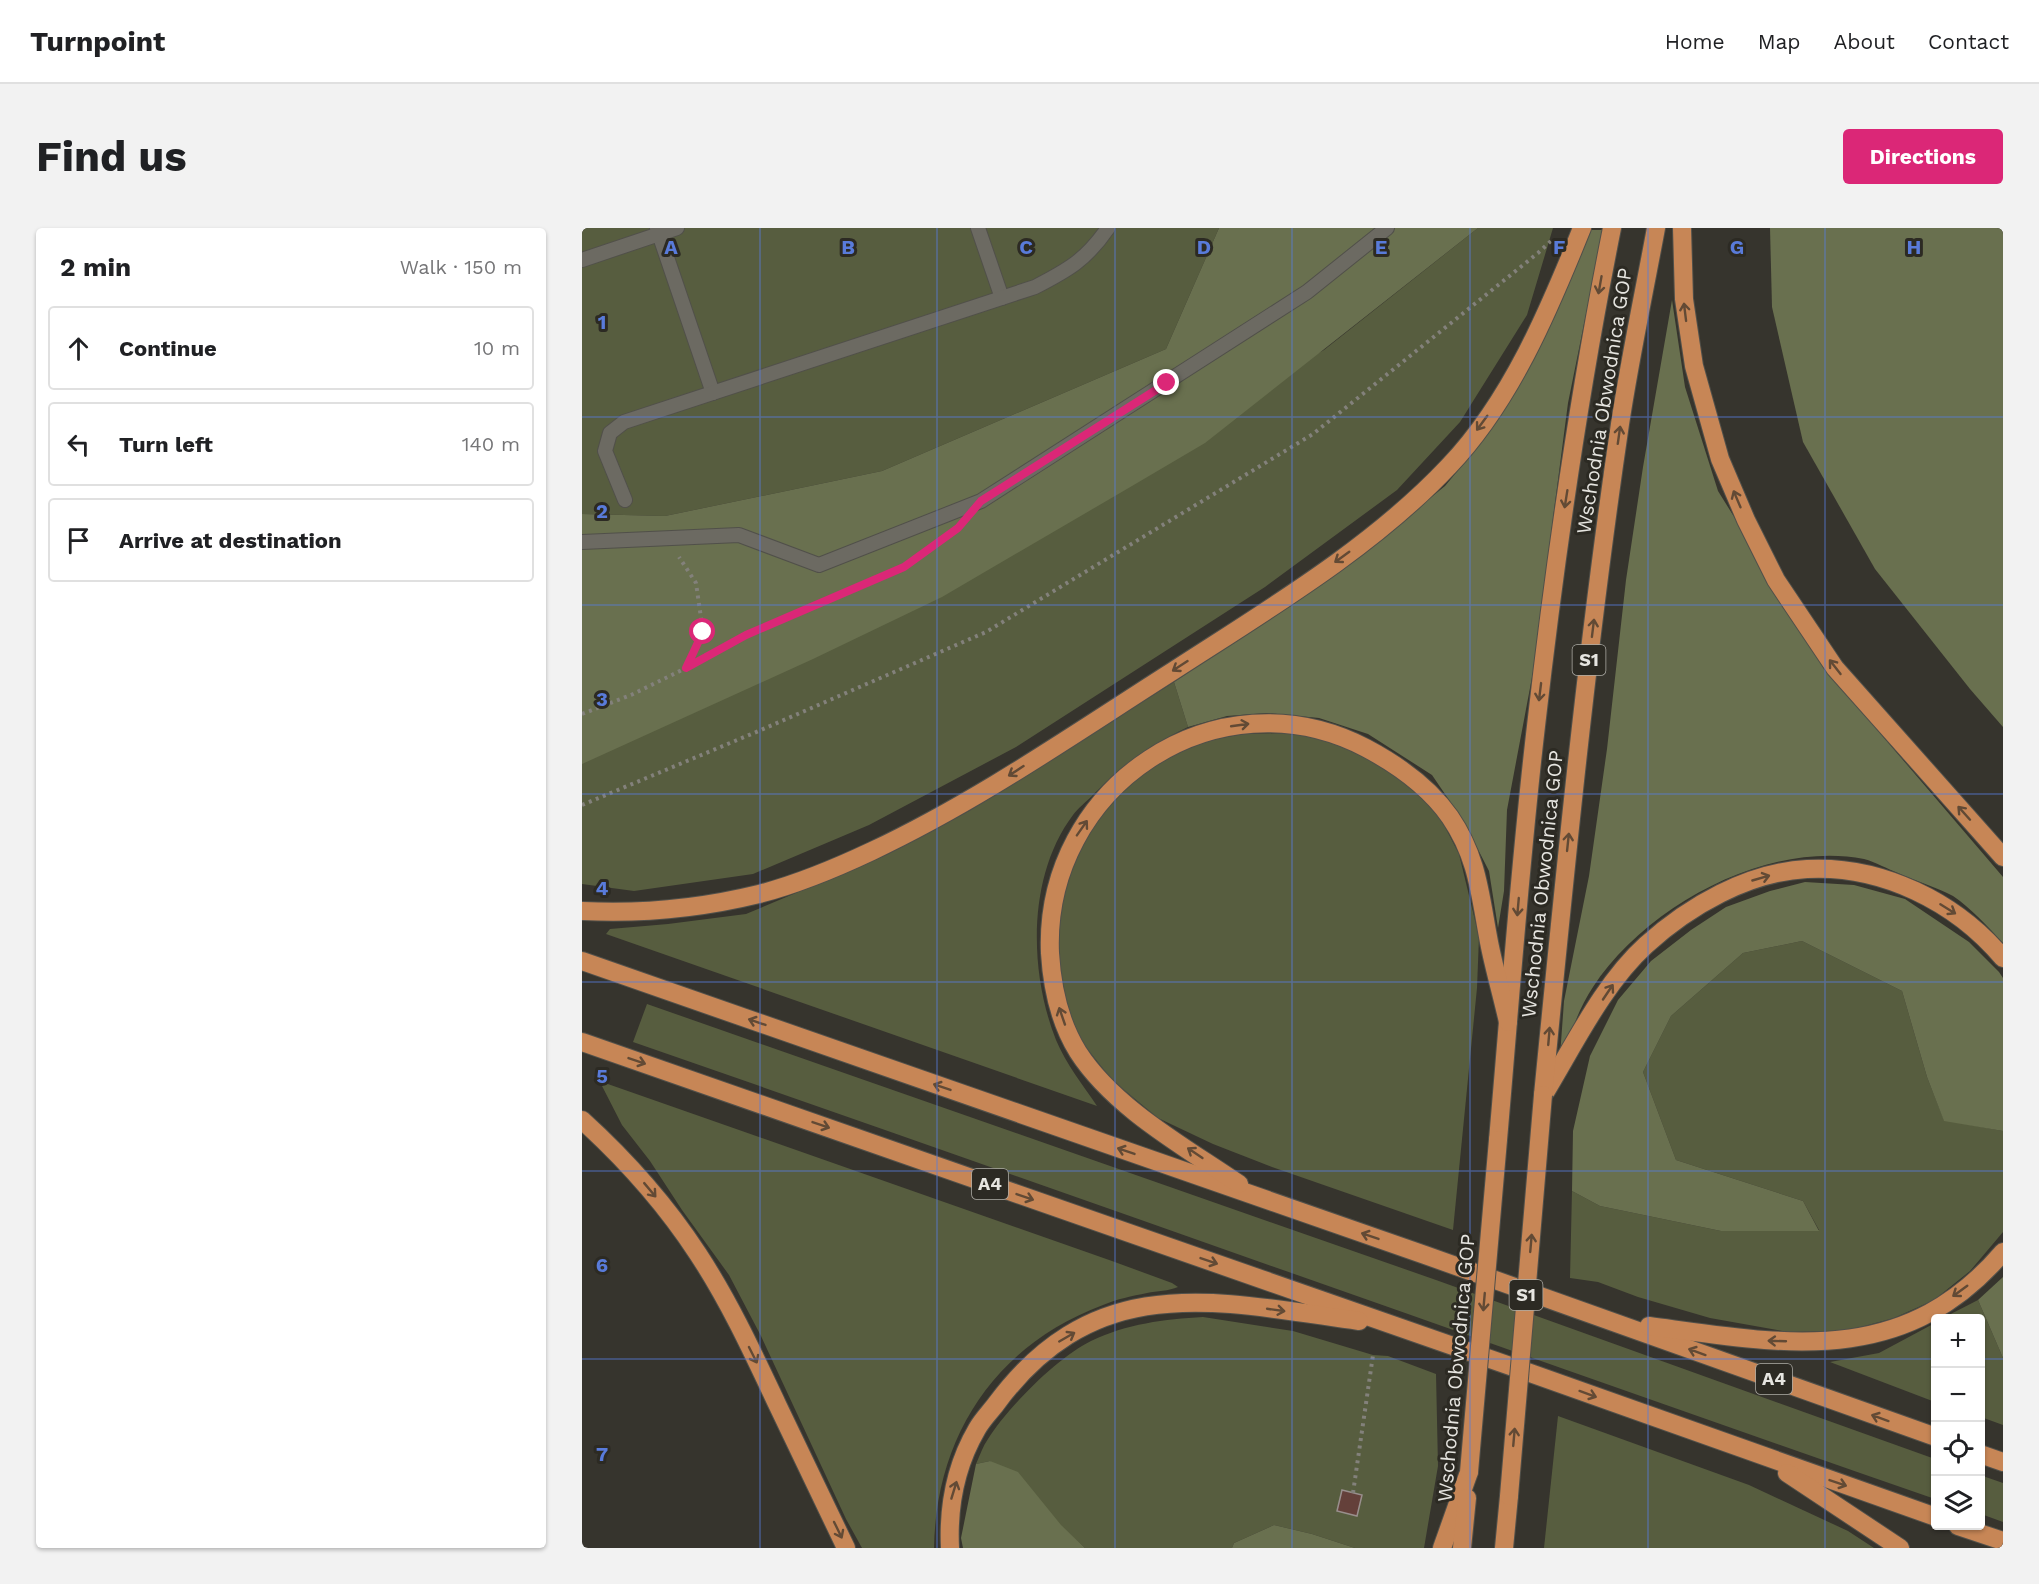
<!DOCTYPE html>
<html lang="en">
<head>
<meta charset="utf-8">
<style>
	body { margin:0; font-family:"Work Sans",sans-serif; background:#f2f2f2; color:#202124 }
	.controls { position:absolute; right:18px; bottom:18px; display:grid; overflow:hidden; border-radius:6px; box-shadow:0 2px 4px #0004 }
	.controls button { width:54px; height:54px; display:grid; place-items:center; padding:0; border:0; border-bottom:2px solid #e0e0e0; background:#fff; color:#202124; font:30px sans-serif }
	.stop { position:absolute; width:18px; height:18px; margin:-14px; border:4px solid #db2777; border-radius:50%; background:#fff }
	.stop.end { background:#db2777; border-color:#fff; box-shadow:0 2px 6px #0008 }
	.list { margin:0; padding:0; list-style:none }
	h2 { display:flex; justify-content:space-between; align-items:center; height:78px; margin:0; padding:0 24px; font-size:26px }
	h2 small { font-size:20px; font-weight:400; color:#757577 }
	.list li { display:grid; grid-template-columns:39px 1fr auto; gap:18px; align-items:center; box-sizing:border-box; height:84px; margin:0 12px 12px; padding:0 12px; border:2px solid #e0e0e0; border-radius:6px }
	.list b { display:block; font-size:22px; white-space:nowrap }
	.list em { font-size:20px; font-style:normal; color:#757577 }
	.icon { flex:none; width:33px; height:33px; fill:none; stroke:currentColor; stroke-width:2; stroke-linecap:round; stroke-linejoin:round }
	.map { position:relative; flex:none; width:1421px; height:1320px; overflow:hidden; border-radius:6px }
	header { display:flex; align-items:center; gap:36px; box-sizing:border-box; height:84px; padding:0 30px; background:#fff; border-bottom:2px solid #e0e0e0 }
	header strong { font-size:28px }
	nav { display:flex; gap:33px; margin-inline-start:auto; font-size:21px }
	.intro { display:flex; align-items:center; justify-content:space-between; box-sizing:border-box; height:144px; padding:0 36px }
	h1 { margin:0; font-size:42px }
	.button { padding:15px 27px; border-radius:6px; background:#db2777; color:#fff; font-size:21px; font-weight:700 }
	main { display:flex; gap:36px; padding:0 36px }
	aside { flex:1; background:#fff; border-radius:6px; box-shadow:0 2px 4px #0004 }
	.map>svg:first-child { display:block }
</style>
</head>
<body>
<header>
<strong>Turnpoint</strong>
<nav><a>Home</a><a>Map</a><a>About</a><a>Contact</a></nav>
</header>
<div class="intro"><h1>Find us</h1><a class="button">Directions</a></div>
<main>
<aside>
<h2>2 min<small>Walk · 150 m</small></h2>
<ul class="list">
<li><svg class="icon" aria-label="ahead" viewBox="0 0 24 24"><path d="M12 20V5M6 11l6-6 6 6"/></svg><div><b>Continue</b></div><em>10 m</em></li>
<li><svg class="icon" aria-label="left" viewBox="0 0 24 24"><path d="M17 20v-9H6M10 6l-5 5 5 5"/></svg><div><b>Turn left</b></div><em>140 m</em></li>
<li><svg class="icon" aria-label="arrive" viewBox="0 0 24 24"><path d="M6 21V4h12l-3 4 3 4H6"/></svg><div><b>Arrive at destination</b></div></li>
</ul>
</aside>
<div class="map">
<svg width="1421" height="1320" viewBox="0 0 1421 1320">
	<rect width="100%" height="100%" fill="#36342d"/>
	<!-- green -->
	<g fill="#575d3f">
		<path d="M 0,0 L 637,0 L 584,121 L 300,243 L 83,288 L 0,286 Z"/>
		<path d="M 896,0 L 971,0 L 945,87 L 878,194 L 815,262 L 683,359 L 434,519 L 287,597 L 171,646 L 52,663 L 0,656 L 0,521 L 742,122 Z"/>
		<path d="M 592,454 L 606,499 C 565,519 542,535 510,568 C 504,574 496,580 491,587 C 445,648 447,744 474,812 C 484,836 501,857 515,878 L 24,706 L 28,701 L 86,696 L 164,686 L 306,626 L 387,583 Z"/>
		<path d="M 707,505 L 741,511 L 779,525 L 815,548 L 845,570 L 863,599 L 877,626 L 897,709 L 895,760 L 871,1002 L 690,939 L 631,916 L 576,890 L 530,852 L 503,818 L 484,787 L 471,703 L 489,628 L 529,570 L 579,532 L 602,521 L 629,512 L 661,506 Z"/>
		<path d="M 1220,713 L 1320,763 L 1345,849 L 1362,892 L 1421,903 L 1421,1004 L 1388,1043 L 1352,1072 L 1312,1090 L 1264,1103 L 1206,1104 L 1128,1090 L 1056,1069 L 1016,1054 L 988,1050 L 990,963 L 1018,978 L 1139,1003 L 1237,1002 L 1221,973 L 1094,932 L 1061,844 L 1089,788 L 1161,725 Z"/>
		<path d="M 65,776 L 854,1052 L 1353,1231 L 1353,1271 C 919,1120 486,965 51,814 Z"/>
		<path d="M 23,855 L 530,1033 L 590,1055 L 596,1059 C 587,1063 575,1063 565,1065 C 550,1068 535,1071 521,1077 C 414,1117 354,1207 352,1320 L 280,1320 L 264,1291 L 179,1108 L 147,1047 L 100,982 L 68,933 L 40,897 L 20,858 Z"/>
		<path d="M 1396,1072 L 1421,1130 L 1421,1197 L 1399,1189 L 1398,1090 L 1361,1090 Z"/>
		<path d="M 621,1089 L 711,1103 L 791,1127 L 806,1128 L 854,1146 L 856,1238 L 842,1320 L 773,1320 L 730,1306 L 692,1297 L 652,1315 L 650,1320 L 503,1320 L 408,1233 L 394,1236 C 398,1227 401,1218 406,1211 C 426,1179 476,1129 509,1113 C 544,1096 583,1091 621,1089 Z"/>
		<path d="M 1353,1095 L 1353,1174 L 1248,1134 L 1297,1125 Z"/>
		<path d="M 976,1188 L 1167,1257 L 1266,1303 L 1292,1320 L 962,1320 Z"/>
		<path d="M 1398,1247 L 1421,1255 L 1421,1294 L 1399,1286 Z"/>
	</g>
	<!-- forest -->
	<g fill="#69704f">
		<path d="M 637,0 L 896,0 L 623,215 L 550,258 L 360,369 L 231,431 L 0,536 L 0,286 L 83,288 L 300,243 L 584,121 Z"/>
		<path d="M 1188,0 L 1421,0 L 1421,499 L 1388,461 L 1293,341 L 1221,214 L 1190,79 Z"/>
		<path d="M 1007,2 L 1021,2 L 986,175 L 951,444 L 925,582 L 922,663 L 916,700 L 907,643 L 882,594 L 850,547 L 786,506 L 737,490 L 685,485 L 645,488 L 606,499 L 592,454 L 761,341 L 863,258 L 898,216 L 931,166 L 973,88 Z"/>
		<path d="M 1090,72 L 1103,159 L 1136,263 L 1248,443 L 1297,504 L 1421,649 L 1421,715 C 1406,699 1389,680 1371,668 C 1354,659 1334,653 1316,645 C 1305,641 1294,634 1282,631 C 1186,612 1064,678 1011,759 C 994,785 986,813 977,842 L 982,773 L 1007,648 L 1025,521 L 1044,352 L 1061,239 Z"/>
		<path d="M 1223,654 L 1272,657 L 1323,671 L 1387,714 L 1417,744 L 1421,750 L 1421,903 L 1362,893 L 1345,849 L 1320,763 L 1220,713 L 1161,725 L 1089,788 L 1061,844 L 1094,932 L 1221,973 L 1237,1003 L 1139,1003 L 1018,978 L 990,963 L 991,903 L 1008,828 L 1036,772 L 1069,733 L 1109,702 L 1144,679 L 1188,663 Z"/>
		<path d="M 1421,1049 L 1421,1130 L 1396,1072 Z"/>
		<path d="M 408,1233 L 436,1244 L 479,1297 L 503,1320 L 381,1320 L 379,1310 L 394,1236 Z"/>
		<path d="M 692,1297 L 730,1306 L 773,1320 L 650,1320 L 652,1315 Z"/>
	</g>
	<!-- building -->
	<path fill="#64403a" stroke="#998f8d" stroke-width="1.5" d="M 760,1262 L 780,1267 L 775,1288 L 755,1283 Z"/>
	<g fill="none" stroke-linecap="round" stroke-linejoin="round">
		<defs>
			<g id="service">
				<path d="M 75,0 L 131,165"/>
				<path d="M 396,0 L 420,70"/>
				<path d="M 0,32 L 95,0"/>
				<path d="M 43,272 L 23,223 L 28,205 L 42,194 L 453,59 C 486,42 504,32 526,0"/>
				<path d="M 0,314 L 157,307 L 237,337 L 399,273 L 725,64 L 805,0"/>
			</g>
			<g id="motorway">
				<path d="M 1100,0 L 1102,71 L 1112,138 L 1138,231 L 1164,292 L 1194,352 L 1253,440 L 1421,629"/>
				<path d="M 0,683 C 59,686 120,680 177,666 C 216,656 254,640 290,623 C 396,573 492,506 591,443 C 685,382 790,320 867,238 C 929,173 967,82 1000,0"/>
				<path d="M 0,733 L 843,1027 L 1354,1209"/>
				<path d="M 0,814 L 951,1146 L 1354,1289"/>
				<path d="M 964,863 C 993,815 1022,755 1064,717 C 1107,678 1166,644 1225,641 C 1300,637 1374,674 1421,730"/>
				<path d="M 961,867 C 983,643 1005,419 1038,196 C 1048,130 1062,65 1074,0"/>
				<path d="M 0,892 C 44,932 84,977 116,1026 C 147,1073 171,1125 195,1176 C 218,1224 241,1272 264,1320"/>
				<path d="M 916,912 C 928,774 938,635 954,498 C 973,331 997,165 1030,0"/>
				<path d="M 657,956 C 603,919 532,880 496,824 C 478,795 470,759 468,725 C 461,559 635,442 784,520 C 816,537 847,559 868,589 C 896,630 898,667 907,714 C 912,740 920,767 926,794"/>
				<path d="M 1067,1098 C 1202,1116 1321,1141 1421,1024"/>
				<path d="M 1398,1226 L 1421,1234"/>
				<path d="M 1205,1245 L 1318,1320"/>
				<path d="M 1376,1298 L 1421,1313"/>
				<path d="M 368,1320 C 366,1279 374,1237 395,1201 C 400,1192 408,1184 414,1176 C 514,1041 634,1073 777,1093"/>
				<path d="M 860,1320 L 887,1244"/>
				<path d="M 880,1320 L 885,1270"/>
				<path d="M 922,1320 L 927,1268"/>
			</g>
		</defs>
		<!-- service casing -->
		<use href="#service" stroke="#51504a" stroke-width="16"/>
		<!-- motorway casing -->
		<use href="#motorway" stroke="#51504a" stroke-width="20"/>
		<!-- path -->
		<g stroke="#83817b" stroke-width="4" stroke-dasharray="3 4.5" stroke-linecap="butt">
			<path d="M 104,440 L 164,407 L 322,339 L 359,312"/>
			<path d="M 0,486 L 49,467 L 104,440 L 121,404 L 114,355 L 97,329"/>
			<path d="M 0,577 L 179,502 L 404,404 L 731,206 L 956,25 L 970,12"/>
			<path d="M 771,1265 L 791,1127"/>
		</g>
		<!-- service -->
		<use href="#service" stroke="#6c6a62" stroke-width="14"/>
		<!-- motorway -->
		<use href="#motorway" stroke="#c78656" stroke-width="18"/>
		<defs>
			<g id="motorway-bridge">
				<path d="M 887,1244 L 916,912"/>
				<path d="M 927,1268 L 961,867"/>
			</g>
		</defs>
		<!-- motorway-bridge casing -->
		<use href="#motorway-bridge" stroke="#51504a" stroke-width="20" stroke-linecap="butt"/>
		<!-- motorway-bridge -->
		<use href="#motorway-bridge" stroke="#c78656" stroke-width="18"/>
	</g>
	<!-- one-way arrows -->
	<defs><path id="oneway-shaft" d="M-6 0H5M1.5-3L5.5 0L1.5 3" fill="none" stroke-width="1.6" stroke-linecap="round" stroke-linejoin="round" transform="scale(1.5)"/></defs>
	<g stroke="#624a35">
		<use href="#oneway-shaft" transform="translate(1018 57) rotate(100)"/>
		<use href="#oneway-shaft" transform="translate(1103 84) rotate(-97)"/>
		<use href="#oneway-shaft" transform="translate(900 195) rotate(126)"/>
		<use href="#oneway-shaft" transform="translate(1037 207) rotate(-82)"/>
		<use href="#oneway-shaft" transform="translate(984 271) rotate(99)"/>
		<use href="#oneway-shaft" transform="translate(1155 271) rotate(-113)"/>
		<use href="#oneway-shaft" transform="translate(760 329) rotate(144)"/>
		<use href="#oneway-shaft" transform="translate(1011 400) rotate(-83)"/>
		<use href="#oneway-shaft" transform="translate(598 438) rotate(147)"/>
		<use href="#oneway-shaft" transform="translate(1253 439) rotate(-128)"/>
		<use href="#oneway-shaft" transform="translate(958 464) rotate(97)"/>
		<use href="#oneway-shaft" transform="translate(658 497) rotate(-8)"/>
		<use href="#oneway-shaft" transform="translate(434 543) rotate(147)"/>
		<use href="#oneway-shaft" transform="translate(1382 585) rotate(-132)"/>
		<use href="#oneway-shaft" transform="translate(500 600) rotate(-55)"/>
		<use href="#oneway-shaft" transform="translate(986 614) rotate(-84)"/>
		<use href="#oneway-shaft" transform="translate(1179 650) rotate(-16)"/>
		<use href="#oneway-shaft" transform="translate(936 679) rotate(95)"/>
		<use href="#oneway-shaft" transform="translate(1366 681) rotate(32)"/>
		<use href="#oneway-shaft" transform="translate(1026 764) rotate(-56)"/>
		<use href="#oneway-shaft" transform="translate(480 788) rotate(-109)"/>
		<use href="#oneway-shaft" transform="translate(175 794) rotate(-161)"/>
		<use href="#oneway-shaft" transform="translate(967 808) rotate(-85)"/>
		<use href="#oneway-shaft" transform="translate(55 833) rotate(19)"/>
		<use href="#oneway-shaft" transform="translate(360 859) rotate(-161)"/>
		<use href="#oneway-shaft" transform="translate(239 897) rotate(19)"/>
		<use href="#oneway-shaft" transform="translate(544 923) rotate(-161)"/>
		<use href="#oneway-shaft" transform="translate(613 925) rotate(-146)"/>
		<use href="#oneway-shaft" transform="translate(68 962) rotate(50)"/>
		<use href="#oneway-shaft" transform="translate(443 969) rotate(19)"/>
		<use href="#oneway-shaft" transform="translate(788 1008) rotate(-161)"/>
		<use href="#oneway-shaft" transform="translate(949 1015) rotate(-85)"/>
		<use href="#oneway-shaft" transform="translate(627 1033) rotate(19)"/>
		<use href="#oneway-shaft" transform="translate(1378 1063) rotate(144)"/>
		<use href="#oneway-shaft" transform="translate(902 1074) rotate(95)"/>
		<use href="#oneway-shaft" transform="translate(694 1082) rotate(8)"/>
		<use href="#oneway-shaft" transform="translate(485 1109) rotate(-30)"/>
		<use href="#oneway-shaft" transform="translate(1195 1113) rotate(-178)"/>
		<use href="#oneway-shaft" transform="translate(1115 1124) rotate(-160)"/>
		<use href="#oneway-shaft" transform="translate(171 1127) rotate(63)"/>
		<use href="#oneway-shaft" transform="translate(1006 1166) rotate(20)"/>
		<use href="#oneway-shaft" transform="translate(1298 1190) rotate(-160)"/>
		<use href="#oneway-shaft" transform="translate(932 1209) rotate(-85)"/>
		<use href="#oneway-shaft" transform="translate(1256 1255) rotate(19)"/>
		<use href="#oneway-shaft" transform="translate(372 1262) rotate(-73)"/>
		<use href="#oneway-shaft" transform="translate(256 1302) rotate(64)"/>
	</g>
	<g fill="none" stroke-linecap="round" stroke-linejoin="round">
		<!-- route -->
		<path stroke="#db2777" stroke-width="8" d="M 121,404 L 104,440 L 164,407 L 322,339 L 376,300 L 399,273 L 585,155"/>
	</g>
	<!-- grid -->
	<path fill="none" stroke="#597bda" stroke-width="1.5" stroke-opacity="0.55" d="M 178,0 L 178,1320M 355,0 L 355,1320M 533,0 L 533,1320M 710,0 L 710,1320M 888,0 L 888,1320M 1066,0 L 1066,1320M 1243,0 L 1243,1320M 0,189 L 1421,189M 0,377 L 1421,377M 0,566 L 1421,566M 0,754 L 1421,754M 0,943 L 1421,943M 0,1131 L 1354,1131M 1398,1131 L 1421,1131"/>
	<g text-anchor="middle" stroke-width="6" stroke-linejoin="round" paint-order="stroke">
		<!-- shield labels -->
		<g fill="#2c2a23" stroke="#aeada7" stroke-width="1.5">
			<rect x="990.5" y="417" width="33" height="30" rx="4.5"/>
			<rect x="390" y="941" width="36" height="30" rx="4.5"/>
			<rect x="927.5" y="1052" width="33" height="30" rx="4.5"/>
			<rect x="1174" y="1136" width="36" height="30" rx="4.5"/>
		</g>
		<g font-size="18" font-weight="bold" fill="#e6e5e0">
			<text x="1007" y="438">S1</text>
			<text x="408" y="962">A4</text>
			<text x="944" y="1073">S1</text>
			<text x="1192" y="1157">A4</text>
		</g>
		<!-- street labels -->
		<g font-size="20" fill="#e6e5e0" stroke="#2c2a23">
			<text transform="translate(1022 173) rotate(-81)" y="7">Wschodnia Obwodnica GOP</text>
			<text transform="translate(960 656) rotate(-84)" y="7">Wschodnia Obwodnica GOP</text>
			<text transform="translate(874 1140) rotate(-85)" y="7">Wschodnia Obwodnica GOP</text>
		</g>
	</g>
	<g font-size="20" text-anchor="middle" font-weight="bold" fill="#597bda" stroke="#2c2a23" stroke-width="6" stroke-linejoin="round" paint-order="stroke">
		<text x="89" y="26">A</text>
		<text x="266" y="26">B</text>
		<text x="444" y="26">C</text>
		<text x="622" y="26">D</text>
		<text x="799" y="26">E</text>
		<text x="977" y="26">F</text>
		<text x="1155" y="26">G</text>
		<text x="1332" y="26">H</text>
		<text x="20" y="101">1</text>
		<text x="20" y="290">2</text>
		<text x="20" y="478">3</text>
		<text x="20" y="667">4</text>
		<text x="20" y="855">5</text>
		<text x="20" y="1044">6</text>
		<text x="20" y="1233">7</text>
	</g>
</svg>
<div class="controls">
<button>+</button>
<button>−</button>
<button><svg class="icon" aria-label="locate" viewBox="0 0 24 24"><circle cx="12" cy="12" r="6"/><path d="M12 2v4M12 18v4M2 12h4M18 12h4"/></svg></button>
<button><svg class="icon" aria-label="layers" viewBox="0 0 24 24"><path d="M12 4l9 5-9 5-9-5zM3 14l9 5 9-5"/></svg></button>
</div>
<div class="stop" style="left:121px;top:404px"></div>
<div class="stop end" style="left:585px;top:155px"></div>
</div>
</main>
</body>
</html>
